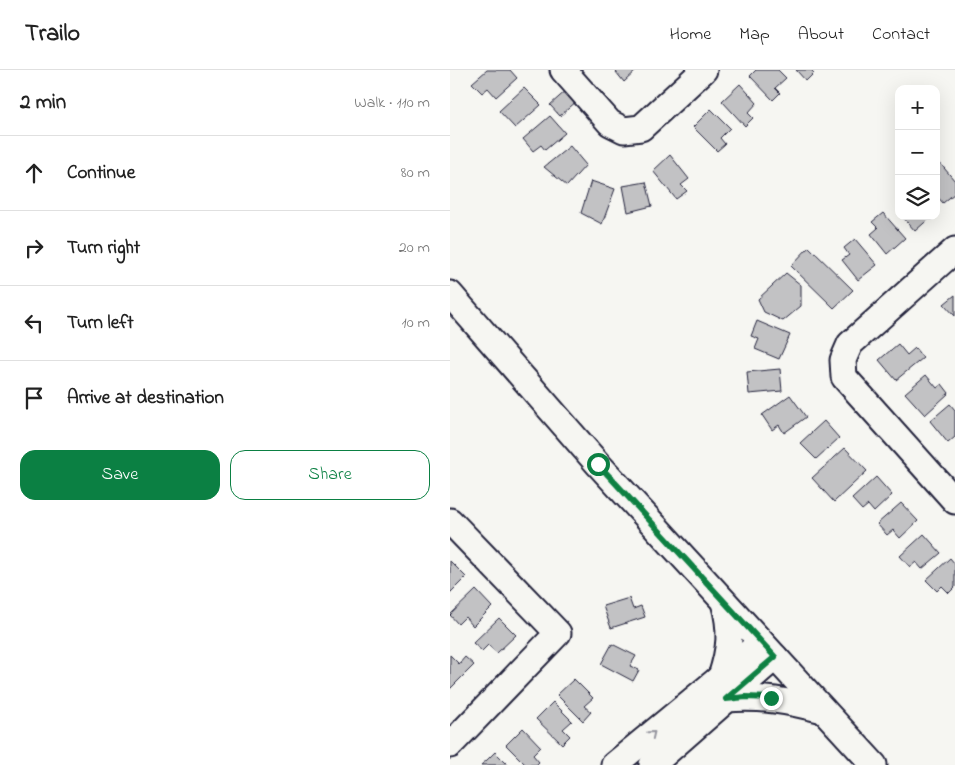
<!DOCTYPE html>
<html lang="en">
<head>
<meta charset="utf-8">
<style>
	body { margin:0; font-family:"Indie Flower",sans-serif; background:#f2f2f2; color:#222 }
	.controls { position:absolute; right:15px; top:15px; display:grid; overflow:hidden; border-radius:10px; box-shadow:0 5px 20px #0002 }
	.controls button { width:45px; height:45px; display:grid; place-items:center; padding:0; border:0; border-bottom:1px solid #e0e0e0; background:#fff; color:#222; font:25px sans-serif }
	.stop { position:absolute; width:15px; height:15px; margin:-11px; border:4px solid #0b8043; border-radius:50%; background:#fff }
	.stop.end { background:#0b8043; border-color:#fff; box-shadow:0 1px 5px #0008 }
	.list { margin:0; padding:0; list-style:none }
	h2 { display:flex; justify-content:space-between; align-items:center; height:65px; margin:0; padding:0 20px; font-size:21px }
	h2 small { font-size:16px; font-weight:400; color:#767676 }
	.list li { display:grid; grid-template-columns:32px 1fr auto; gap:15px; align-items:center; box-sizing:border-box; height:75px; padding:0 20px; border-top:1px solid #e0e0e0 }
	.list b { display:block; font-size:19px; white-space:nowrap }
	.list em { font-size:16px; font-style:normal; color:#767676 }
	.actions { display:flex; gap:10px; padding:15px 20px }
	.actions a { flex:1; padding:11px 0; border:1px solid #0b8043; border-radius:15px; text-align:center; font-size:18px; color:#0b8043 }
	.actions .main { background:#0b8043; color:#fff }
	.icon { flex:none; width:28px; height:28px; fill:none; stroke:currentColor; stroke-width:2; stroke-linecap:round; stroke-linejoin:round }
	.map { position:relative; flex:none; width:505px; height:695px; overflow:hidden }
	header { display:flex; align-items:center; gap:30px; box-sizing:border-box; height:70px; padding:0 25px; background:#fff; border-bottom:1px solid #e0e0e0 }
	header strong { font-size:24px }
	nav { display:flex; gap:28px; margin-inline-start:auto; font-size:18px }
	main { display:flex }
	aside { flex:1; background:#fff }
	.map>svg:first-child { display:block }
</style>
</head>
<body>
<header>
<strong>Trailo</strong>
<nav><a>Home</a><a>Map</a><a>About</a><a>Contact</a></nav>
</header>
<main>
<aside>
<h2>2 min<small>Walk · 110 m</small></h2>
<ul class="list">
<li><svg class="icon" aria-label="ahead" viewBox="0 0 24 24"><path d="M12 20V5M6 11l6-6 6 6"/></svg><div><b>Continue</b></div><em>80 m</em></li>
<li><svg class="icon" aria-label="right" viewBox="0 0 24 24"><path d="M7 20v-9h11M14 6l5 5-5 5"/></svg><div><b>Turn right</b></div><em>20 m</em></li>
<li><svg class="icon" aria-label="left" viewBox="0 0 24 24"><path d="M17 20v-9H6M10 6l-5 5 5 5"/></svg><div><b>Turn left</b></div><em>10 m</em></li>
<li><svg class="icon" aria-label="arrive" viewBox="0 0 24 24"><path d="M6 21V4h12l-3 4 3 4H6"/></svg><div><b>Arrive at destination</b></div></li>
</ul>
<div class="actions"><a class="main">Save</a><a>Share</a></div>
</aside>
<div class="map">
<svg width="505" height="695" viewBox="0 0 505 695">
	<rect width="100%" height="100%" fill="#f6f6f2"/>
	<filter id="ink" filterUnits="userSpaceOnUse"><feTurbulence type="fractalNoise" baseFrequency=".02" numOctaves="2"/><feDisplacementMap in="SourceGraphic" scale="10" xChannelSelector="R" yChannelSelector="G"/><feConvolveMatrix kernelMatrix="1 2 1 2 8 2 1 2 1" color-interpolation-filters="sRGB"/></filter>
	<g filter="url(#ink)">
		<!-- building -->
		<g fill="#c2c2c4" stroke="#22223b">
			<path d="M 37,0 L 60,0 L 67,8 L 46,27 L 38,18 L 32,23 L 22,13 Z"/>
			<path d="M 168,0 L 187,0 L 174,12 L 166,2 Z"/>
			<path d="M 306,0 L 328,0 L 336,8 L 325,18 L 330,23 L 323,30 L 300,6 Z"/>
			<path d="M 346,0 L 361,0 L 364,3 L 356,11 Z"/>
			<path d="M 290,14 L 307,33 L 298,43 L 303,48 L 295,56 L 272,31 Z"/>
			<path d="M 74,18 L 91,35 L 65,58 L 49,41 Z"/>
			<path d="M 118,19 L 128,30 L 110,46 L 100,35 Z"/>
			<path d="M 261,39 L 280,58 L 270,68 L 275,74 L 267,81 L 243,57 Z"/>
			<path d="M 100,46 L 115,63 L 95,80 L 91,75 L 83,81 L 73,69 Z"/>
			<path d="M 120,76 L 136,95 L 117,116 L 94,97 Z"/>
			<path d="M 220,85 L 239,109 L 231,115 L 237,121 L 226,129 L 203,101 Z"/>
			<path d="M 489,92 L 505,111 L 505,123 L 493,133 L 486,125 L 486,95 Z"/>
			<path d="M 141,111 L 165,119 L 152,154 L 131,143 Z"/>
			<path d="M 196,112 L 202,136 L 178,142 L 173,116 Z"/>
			<path d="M 433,143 L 455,168 L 437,184 L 421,164 L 428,158 L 422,152 Z"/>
			<path d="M 452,146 L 482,146 L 465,161 Z"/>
			<path d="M 405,169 L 427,195 L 408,210 L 392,190 L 399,185 L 394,178 Z"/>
			<path d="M 359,177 L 403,220 L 384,238 L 341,196 Z"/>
			<path d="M 336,203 L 351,215 L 351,236 L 333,251 L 314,242 L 308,229 Z"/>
			<path d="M 505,225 L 505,246 L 494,234 Z"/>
			<path d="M 307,251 L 340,265 L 329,289 L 305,279 L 309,269 L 301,266 Z"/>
			<path d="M 448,274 L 457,285 L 465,278 L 473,288 L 446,310 L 429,290 Z"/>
			<path d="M 330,299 L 332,321 L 299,324 L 297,302 Z"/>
			<path d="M 476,305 L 487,318 L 492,314 L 499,323 L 475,345 L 455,323 Z"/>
			<path d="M 340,325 L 356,347 L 334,363 L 329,355 L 322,360 L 312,345 Z"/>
			<path d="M 500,334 L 505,340 L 505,367 L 498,373 L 480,351 Z"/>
			<path d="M 374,351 L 389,368 L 366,389 L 350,373 Z"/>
			<path d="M 395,378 L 417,401 L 384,432 L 362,408 Z"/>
			<path d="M 426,407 L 442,425 L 424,442 L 418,435 L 412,440 L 402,429 Z"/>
			<path d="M 451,433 L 468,451 L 450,468 L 443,460 L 437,465 L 427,454 Z"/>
			<path d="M 474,464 L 491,483 L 472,499 L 466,492 L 460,497 L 450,486 Z"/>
			<path d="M 500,488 L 505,494 L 505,517 L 499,523 L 492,516 L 487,521 L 476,510 Z"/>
			<path d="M 0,491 L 16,507 L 0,523 Z"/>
			<path d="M 26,520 L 42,537 L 23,556 L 15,547 L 8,554 L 0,545 Z"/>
			<path d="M 179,528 L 183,539 L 191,536 L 195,547 L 161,558 L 153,536 Z"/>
			<path d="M 49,548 L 66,565 L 47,583 L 38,575 L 32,581 L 23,573 Z"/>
			<path d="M 162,574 L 186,586 L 180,596 L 189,600 L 183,611 L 151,594 Z"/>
			<path d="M 0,585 L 9,594 L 15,587 L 24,595 L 0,619 Z"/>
			<path d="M 124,609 L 143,628 L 134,636 L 141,642 L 133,651 L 107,625 Z"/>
			<path d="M 103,632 L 122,651 L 113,659 L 120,666 L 112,674 L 86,649 Z"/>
			<path d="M 73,658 L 91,677 L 83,685 L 89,692 L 86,695 L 76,695 L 56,675 Z"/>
			<path d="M 45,682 L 58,695 L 31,695 L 37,690 Z"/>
		</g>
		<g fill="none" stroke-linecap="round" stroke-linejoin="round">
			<defs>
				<g id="street">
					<path d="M 113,0 L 160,53 L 174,60 L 191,58 L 254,0"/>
					<path d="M 505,180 L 400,274 L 393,290 L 394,307 L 505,431"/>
					<path d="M 0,224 L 148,394 L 424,695"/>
					<path d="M 0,451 L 108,563 L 0,675"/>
					<path d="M 271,607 C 280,579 282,561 274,532"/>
					<path d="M 276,629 C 311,626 339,631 373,640"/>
					<path d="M 164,695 L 265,612 L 311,572"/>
					<path d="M 202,695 L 325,587"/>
				</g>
			</defs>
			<!-- street casing -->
			<use href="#street" stroke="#22223b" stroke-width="29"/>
			<!-- street -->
			<use href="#street" stroke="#f6f6f2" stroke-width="25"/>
		</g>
		<!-- one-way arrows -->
		<defs><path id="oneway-chevron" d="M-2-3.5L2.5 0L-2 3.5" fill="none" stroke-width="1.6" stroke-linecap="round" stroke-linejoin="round" transform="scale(1.25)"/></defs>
		<use stroke="#9797a0" href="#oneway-chevron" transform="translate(202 664) rotate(-39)"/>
	</g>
	<g fill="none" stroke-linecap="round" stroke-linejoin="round" filter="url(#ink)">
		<!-- route -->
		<path stroke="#0b8043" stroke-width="6" d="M 148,394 L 325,587 L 276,629 L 296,627 L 321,628"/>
	</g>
</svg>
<div class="controls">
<button>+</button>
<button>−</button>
<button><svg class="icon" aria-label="layers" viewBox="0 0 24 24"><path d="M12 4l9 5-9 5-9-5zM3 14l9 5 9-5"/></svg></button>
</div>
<div class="stop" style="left:148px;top:394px"></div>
<div class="stop end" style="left:321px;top:628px"></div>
</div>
</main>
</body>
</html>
